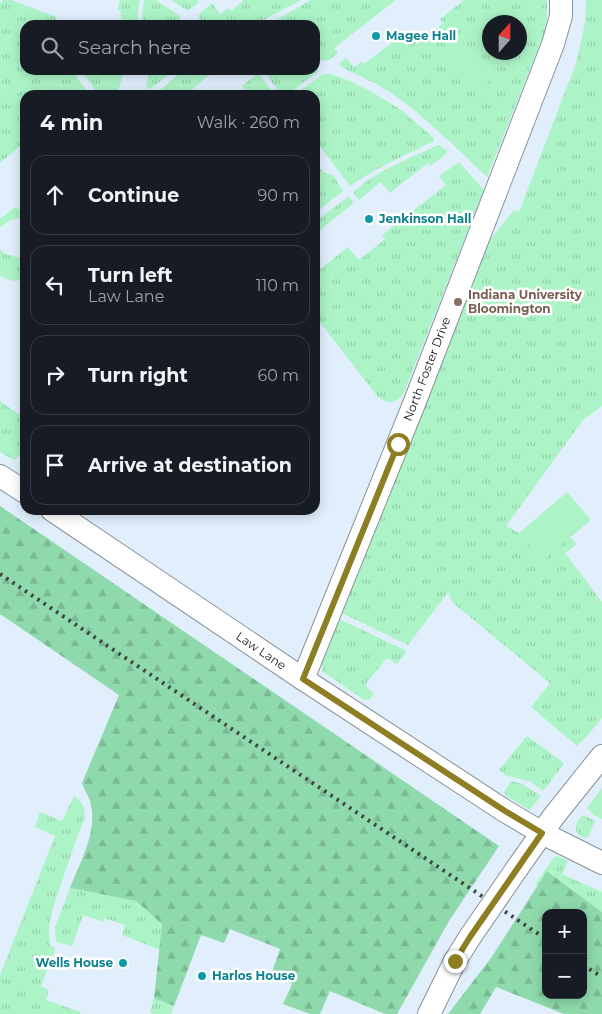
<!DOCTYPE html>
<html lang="en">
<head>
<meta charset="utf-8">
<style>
	body { margin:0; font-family:Montserrat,sans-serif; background:#242831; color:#f1f3f6 }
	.controls { position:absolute; right:15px; bottom:15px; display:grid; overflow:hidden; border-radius:10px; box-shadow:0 2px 12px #0003 }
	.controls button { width:45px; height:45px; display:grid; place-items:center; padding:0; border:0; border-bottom:1px solid #363941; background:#171b24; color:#f1f3f6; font:25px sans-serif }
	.compass { position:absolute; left:482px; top:15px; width:45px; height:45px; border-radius:50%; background:#171b24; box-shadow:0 2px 12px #0003; rotate:21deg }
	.stop { position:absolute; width:15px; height:15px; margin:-11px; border:4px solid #8d7d23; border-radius:50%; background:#fff }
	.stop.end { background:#8d7d23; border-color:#fff; box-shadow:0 1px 5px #0008 }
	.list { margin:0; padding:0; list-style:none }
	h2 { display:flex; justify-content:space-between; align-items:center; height:65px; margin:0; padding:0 20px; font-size:21px }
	h2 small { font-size:16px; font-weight:400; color:#9ea1a6 }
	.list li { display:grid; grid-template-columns:32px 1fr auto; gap:15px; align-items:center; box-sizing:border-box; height:80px; margin:0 10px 10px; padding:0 10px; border:1px solid #363941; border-radius:15px }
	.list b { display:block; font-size:19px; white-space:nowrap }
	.list p { margin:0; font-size:16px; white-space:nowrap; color:#9ea1a6 }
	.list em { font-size:16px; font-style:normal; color:#9ea1a6 }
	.icon { flex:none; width:28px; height:28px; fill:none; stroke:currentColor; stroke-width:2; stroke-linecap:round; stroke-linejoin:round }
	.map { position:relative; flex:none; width:602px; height:1014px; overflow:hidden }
	.search { position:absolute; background:#171b24; box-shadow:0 2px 12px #0003; left:20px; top:20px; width:300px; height:55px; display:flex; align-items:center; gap:12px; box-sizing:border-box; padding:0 18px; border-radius:15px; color:#9ea1a6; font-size:19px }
	.panel { position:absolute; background:#171b24; box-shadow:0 2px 12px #0003; left:20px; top:90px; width:300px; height:425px; border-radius:15px }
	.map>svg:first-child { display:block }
</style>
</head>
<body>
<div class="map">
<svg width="602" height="1014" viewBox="0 0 602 1014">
	<defs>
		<pattern id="grass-tufts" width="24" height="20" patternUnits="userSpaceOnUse" patternTransform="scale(1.25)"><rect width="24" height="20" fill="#acf4c7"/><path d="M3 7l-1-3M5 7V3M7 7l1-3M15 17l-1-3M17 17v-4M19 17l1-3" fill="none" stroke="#93d0aa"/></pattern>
		<pattern id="forest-firs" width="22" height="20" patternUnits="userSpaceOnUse" patternTransform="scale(1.25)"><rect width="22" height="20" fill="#8fdaac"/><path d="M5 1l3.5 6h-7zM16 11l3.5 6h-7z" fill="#7aba93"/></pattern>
	</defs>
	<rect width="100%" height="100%" fill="#f7fafe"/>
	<!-- built -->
	<path fill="#e1effd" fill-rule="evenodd" d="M 0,0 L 602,0 L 602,1014 L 0,1014 ZM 490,22 L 520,22 L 520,52 L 490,52 ZM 25,25 L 315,25 L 315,70 L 25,70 ZM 25,95 L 315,95 L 315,510 L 25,510 ZM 546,913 L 583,913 L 583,995 L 546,995 Z"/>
	<!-- grass -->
	<g fill="url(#grass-tufts)" fill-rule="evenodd">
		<path d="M 3,0 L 11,0 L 56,17 L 58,25 L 25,25 L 25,70 L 72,70 L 74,74 L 87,91 L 83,95 L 25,95 L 25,142 L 0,163 L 0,3 Z"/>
		<path d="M 120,0 L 139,0 L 137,25 L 129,25 L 121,18 L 121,13 L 118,9 Z"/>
		<path d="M 144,0 L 156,0 L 180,16 L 180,25 L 141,25 Z"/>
		<path d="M 171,0 L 197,0 L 199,2 L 188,11 Z"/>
		<path d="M 244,0 L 301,0 L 254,25 L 210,25 L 199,19 L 199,15 L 200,13 L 212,3 L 220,14 L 228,8 L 231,11 Z"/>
		<path d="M 311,0 L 396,0 L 334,48 L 338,53 C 328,62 328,62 315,58 L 315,25 L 267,25 Z"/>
		<path d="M 464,0 L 547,0 L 547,19 L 543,36 L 487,177 C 455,147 424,115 388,91 C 373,82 358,75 343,68 L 340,65 L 340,63 L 346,57 L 354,67 L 362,61 L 364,64 L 406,32 L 417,44 L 443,23 L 440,19 ZM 490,22 L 520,22 L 520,52 L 490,52 Z"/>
		<path d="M 586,0 L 602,0 L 602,406 L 583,420 L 506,526 L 519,533 L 542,560 L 570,537 L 577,544 L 565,553 L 602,602 L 602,718 L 589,734 L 577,746 L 531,707 L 550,683 L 453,603 L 448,592 L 408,645 L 342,613 L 489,241 L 514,210 L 519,212 L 576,63 L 585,23 Z"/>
		<path d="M 315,67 L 318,69 L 318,72 L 286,95 L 281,95 L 268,77 L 269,74 L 273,70 L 315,70 Z"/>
		<path d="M 81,70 L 124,70 L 119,88 L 114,95 L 99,95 Z"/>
		<path d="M 149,70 L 175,70 L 150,89 L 146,87 Z"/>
		<path d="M 184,70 L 212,70 L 212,72 L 186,95 L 154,95 Z"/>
		<path d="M 258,73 L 275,95 L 250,95 L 242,86 Z"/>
		<path d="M 323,74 C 339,71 390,102 404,112 C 414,121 424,130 434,138 L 434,141 C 405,155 376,168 350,186 L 315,140 L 315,95 L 294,95 Z"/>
		<path d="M 438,145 L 443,148 L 448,152 L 431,166 L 428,163 L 390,193 L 381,182 L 359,200 L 353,192 L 368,180 L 390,167 Z"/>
		<path d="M 315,162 L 323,172 L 333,175 L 343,191 L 315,213 Z"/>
		<path d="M 459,162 L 484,190 L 403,395 C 394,404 389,404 378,397 L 315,316 L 315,273 L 348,247 L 359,260 L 385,239 L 382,235 L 446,185 L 439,176 Z"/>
		<path d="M 349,196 L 354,203 L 315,234 L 315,222 Z"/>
		<path d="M 15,207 L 21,211 L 21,217 L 11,220 L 0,227 L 0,219 Z"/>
		<path d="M 0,250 L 6,254 L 23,259 C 28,281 19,286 0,276 Z"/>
		<path d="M 0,401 L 18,414 L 25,414 L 25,451 L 14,460 L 0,452 Z"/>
		<path d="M 339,619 L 405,650 L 405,654 L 397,664 L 387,658 L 365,685 L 374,694 L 369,700 L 364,700 L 322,671 L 322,662 Z"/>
		<path d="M 527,736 L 563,762 L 563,765 L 543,791 L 531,782 L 505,775 L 499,770 Z"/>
		<path d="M 511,781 L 523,784 L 541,796 L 530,810 L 506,796 L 504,792 Z"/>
		<path d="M 602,788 L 602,819 L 594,815 L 587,808 L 589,805 Z"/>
		<path d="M 74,796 L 80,801 L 84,808 L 85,817 L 71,854 L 53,908 L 49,926 L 50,945 L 55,948 L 55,950 L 41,986 L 49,990 L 46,1000 L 81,1012 L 80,1014 L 0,1014 L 0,975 L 55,836 L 35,827 L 40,812 L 62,821 Z"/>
		<path d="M 582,815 L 588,817 L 595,821 L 588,837 L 586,838 C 572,834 574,824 582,815 Z"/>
		<path d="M 557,856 L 568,861 L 562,874 L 602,892 L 602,912 L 548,871 L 538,886 L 535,885 L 553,858 Z"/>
		<path d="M 70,888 L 136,901 L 162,924 L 160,950 L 122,935 L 125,925 L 104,918 L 104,922 L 83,915 L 72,946 L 56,942 L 55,927 Z"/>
		<path d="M 154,998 L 174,1006 L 171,1014 L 153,1014 L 150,1012 Z"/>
	</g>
	<!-- forest -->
	<g fill="url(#forest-firs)" fill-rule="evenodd">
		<path d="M 0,506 L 499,846 L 449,921 L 397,1014 L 385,1014 L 330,991 L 320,1014 L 310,1014 L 283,1004 L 292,984 L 272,972 L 280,949 L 230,929 L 224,943 L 201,935 L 174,1006 L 154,998 L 162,924 L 136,901 L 70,888 C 80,863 99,829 90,801 C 88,795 84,789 82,783 L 119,695 L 0,614 Z"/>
		<path d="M 547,871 L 602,912 L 602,1014 L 564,1014 L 496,987 L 480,1014 L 448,1014 L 491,958 ZM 546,913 L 583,913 L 583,995 L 546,995 Z"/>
	</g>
	<!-- pitch -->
	<g fill="#acf4c7">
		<path d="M 458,40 L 495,75 L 480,90 L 443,56 Z"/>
		<path d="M 567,492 L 591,520 L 542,561 L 519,533 Z"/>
	</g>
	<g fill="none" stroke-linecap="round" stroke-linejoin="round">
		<defs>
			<g id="minor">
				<path d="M 0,476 L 25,492"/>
				<path d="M 52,510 L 303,679 L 505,811 L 542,833 L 602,863"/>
				<path d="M 303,679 L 414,404 L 553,44 L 561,16 L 561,0"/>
				<path d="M 518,867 L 554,816 L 602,756"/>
				<path d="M 429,1014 L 455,961 L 470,937"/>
			</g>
		</defs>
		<!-- minor casing -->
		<use href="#minor" stroke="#8a929a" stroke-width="24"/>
		<!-- minor -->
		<use href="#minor" stroke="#fff" stroke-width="22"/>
		<!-- rail -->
		<g stroke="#424548" stroke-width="4" stroke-dasharray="2.5 5" stroke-linecap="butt">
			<path d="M 0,574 L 546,939"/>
			<path d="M 583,965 L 602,977"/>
		</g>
		<defs>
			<path id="minor-bridge" d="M 470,937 L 518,867"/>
		</defs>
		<!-- minor-bridge casing -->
		<use href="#minor-bridge" stroke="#8a929a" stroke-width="24" stroke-linecap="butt"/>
		<!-- minor-bridge -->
		<use href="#minor-bridge" stroke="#fff" stroke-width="22"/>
	</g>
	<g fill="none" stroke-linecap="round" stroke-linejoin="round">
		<!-- route -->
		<path stroke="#8d7d23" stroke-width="6" d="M 398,444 L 303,679 L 505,811 L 542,833 L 470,937 L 455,961"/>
	</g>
	<!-- markers -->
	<g fill="#0f9aa8" stroke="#fff" stroke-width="2">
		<circle cx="376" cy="36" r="5"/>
		<circle cx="369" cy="219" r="5"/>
		<circle cx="123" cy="963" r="5"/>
		<circle cx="202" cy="976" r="5"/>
	</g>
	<circle fill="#8d6e63" stroke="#fff" stroke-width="2" cx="458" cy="302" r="5"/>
	<g text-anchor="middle" stroke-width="5" stroke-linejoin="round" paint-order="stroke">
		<!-- culture labels -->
		<g font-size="12" font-weight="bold" fill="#0d838f" stroke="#fff" text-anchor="start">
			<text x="386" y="40">Magee Hall</text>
			<text x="379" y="223">Jenkinson Hall</text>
			<text x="113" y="967" text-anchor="end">Wells House</text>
			<text x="212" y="980">Harlos House</text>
		</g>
		<!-- education labels -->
		<g font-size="12" font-weight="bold" fill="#785e54" stroke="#fff" text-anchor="start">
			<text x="468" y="299">Indiana University<tspan x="468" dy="14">Bloomington</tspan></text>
		</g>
		<!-- street labels -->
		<g font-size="12" fill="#14171a" stroke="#fff">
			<text transform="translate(427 369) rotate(-69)" y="4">North Foster Drive</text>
			<text transform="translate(261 651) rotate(34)" y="4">Law Lane</text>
		</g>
	</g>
</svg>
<div class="controls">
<button>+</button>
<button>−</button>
</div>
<svg class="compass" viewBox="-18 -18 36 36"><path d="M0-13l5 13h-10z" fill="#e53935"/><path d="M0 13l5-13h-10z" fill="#9ea1a6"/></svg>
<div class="stop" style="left:398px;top:444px"></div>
<div class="stop end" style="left:455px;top:961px"></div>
<div class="search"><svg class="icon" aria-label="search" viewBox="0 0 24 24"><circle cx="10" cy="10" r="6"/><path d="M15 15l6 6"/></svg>Search here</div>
<section class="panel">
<h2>4 min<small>Walk · 260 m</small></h2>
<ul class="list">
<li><svg class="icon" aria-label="ahead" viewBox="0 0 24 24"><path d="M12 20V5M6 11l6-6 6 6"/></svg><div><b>Continue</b></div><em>90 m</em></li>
<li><svg class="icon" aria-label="left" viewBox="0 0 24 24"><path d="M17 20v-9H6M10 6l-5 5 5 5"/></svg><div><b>Turn left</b><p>Law Lane</p></div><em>110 m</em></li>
<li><svg class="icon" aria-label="right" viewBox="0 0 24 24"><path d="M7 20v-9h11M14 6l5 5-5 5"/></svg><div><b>Turn right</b></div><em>60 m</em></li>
<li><svg class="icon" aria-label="arrive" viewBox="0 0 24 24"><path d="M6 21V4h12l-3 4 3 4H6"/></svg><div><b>Arrive at destination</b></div></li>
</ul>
</section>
</div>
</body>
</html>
